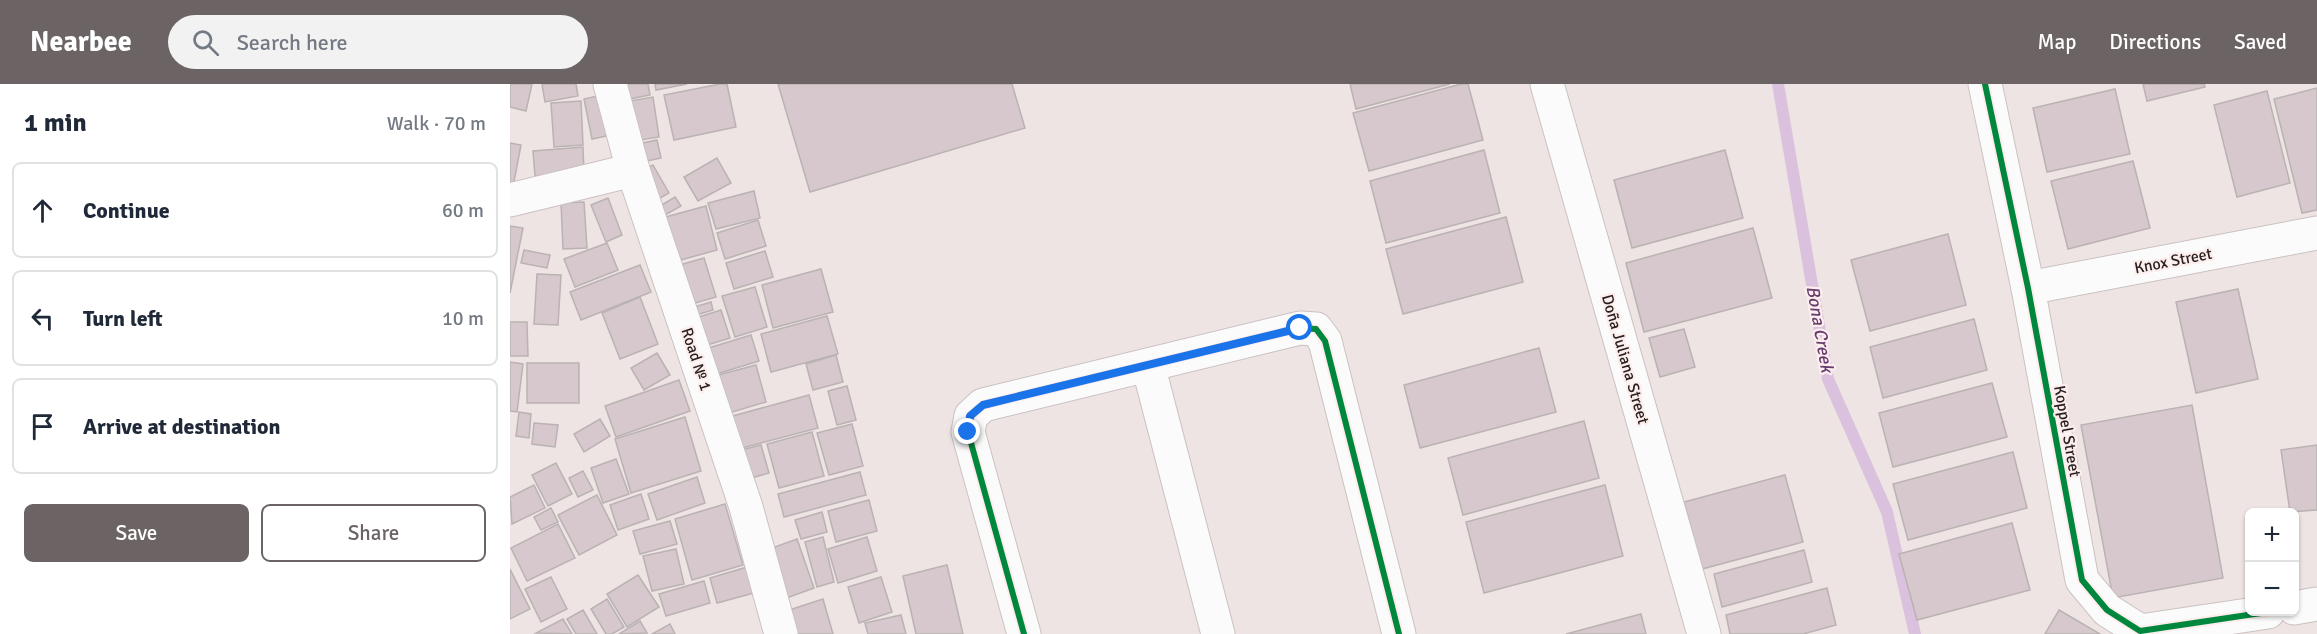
<!DOCTYPE html>
<html lang="en">
<head>
<meta charset="utf-8">
<style>
	body { margin:0; font-family:Signika,sans-serif; background:#f2f2f3; color:#1f2937 }
	.controls { position:absolute; right:18px; bottom:18px; display:grid; overflow:hidden; border-radius:9px; box-shadow:0 2px 4px #0004 }
	.controls button { width:54px; height:54px; display:grid; place-items:center; padding:0; border:0; border-bottom:2px solid #e0e1e3; background:#fff; color:#1f2937; font:30px sans-serif }
	.stop { position:absolute; width:18px; height:18px; margin:-14px; border:4px solid #1a73e8; border-radius:50%; background:#fff }
	.stop.end { background:#1a73e8; border-color:#fff; box-shadow:0 2px 6px #0008 }
	.list { margin:0; padding:0; list-style:none }
	h2 { display:flex; justify-content:space-between; align-items:center; height:78px; margin:0; padding:0 24px; font-size:26px }
	h2 small { font-size:20px; font-weight:400; color:#747a83 }
	.list li { display:grid; grid-template-columns:39px 1fr auto; gap:18px; align-items:center; box-sizing:border-box; height:96px; margin:0 12px 12px; padding:0 12px; border:2px solid #e0e1e3; border-radius:9px }
	.list b { display:block; font-size:22px; white-space:nowrap }
	.list em { font-size:20px; font-style:normal; color:#747a83 }
	.actions { display:flex; gap:12px; padding:18px 24px }
	.actions a { flex:1; padding:14px 0; border:2px solid #6c6464; border-radius:9px; text-align:center; font-size:21px; color:#6c6464 }
	.actions .main { background:#6c6464; color:#fff }
	.icon { flex:none; width:33px; height:33px; fill:none; stroke:currentColor; stroke-width:2; stroke-linecap:round; stroke-linejoin:round }
	.map { position:relative; flex:none; width:1807px; height:550px; overflow:hidden }
	header { display:flex; align-items:center; gap:36px; box-sizing:border-box; height:84px; padding:0 30px; background:#6c6464; color:#fff }
	header strong { font-size:28px }
	nav { display:flex; gap:33px; margin-inline-start:auto; font-size:21px }
	.search { width:420px; height:54px; background:#f2f2f3; display:flex; align-items:center; gap:15px; box-sizing:border-box; padding:0 21px; border-radius:33px; color:#747a83; font-size:22px }
	main { display:flex }
	aside { flex:1; background:#fff }
	.map>svg:first-child { display:block }
</style>
</head>
<body>
<header>
<strong>Nearbee</strong>
<div class="search"><svg class="icon" aria-label="search" viewBox="0 0 24 24"><circle cx="10" cy="10" r="6"/><path d="M15 15l6 6"/></svg>Search here</div>
<nav><a>Map</a><a>Directions</a><a>Saved</a></nav>
</header>
<main>
<aside>
<h2>1 min<small>Walk · 70 m</small></h2>
<ul class="list">
<li><svg class="icon" aria-label="ahead" viewBox="0 0 24 24"><path d="M12 20V5M6 11l6-6 6 6"/></svg><div><b>Continue</b></div><em>60 m</em></li>
<li><svg class="icon" aria-label="left" viewBox="0 0 24 24"><path d="M17 20v-9H6M10 6l-5 5 5 5"/></svg><div><b>Turn left</b></div><em>10 m</em></li>
<li><svg class="icon" aria-label="arrive" viewBox="0 0 24 24"><path d="M6 21V4h12l-3 4 3 4H6"/></svg><div><b>Arrive at destination</b></div></li>
</ul>
<div class="actions"><a class="main">Save</a><a>Share</a></div>
</aside>
<div class="map">
<svg width="1807" height="550" viewBox="0 0 1807 550">
	<rect width="100%" height="100%" fill="#eee4e3"/>
	<g fill="none" stroke-linecap="round" stroke-linejoin="round">
		<!-- stream -->
		<path stroke="#dac2de" stroke-width="12" d="M 1268,0 L 1318,295 L 1377,428 L 1405,550"/>
	</g>
	<!-- building -->
	<g fill="#d6c8cc" stroke="#bab2b3" stroke-width="1.5">
		<path d="M 0,0 L 22,0 L 16,27 L 0,23 Z"/>
		<path d="M 32,0 L 66,0 L 68,12 L 35,18 Z"/>
		<path d="M 117,0 L 138,0 L 140,11 L 119,15 Z"/>
		<path d="M 145,0 L 177,0 L 146,6 Z"/>
		<path d="M 210,0 L 217,0 L 226,43 L 164,56 L 154,11 Z"/>
		<path d="M 268,0 L 502,0 L 515,44 L 300,108 Z"/>
		<path d="M 840,0 L 940,0 L 846,25 Z"/>
		<path d="M 951,0 L 958,0 L 973,56 L 859,87 L 843,29 Z"/>
		<path d="M 1633,0 L 1694,0 L 1695,3 L 1637,17 Z"/>
		<path d="M 1807,4 L 1807,126 L 1792,129 L 1764,15 Z"/>
		<path d="M 1605,5 L 1620,70 L 1537,88 L 1523,24 Z"/>
		<path d="M 1757,7 L 1780,99 L 1727,113 L 1704,21 Z"/>
		<path d="M 93,11 L 101,51 L 82,55 L 74,15 Z"/>
		<path d="M 143,13 L 149,53 L 112,59 L 107,19 Z"/>
		<path d="M 71,17 L 73,61 L 44,63 L 41,19 Z"/>
		<path d="M 147,56 L 151,74 L 118,81 L 114,63 Z"/>
		<path d="M 0,59 L 11,61 L 3,103 L 0,102 Z"/>
		<path d="M 73,63 L 74,89 L 25,92 L 23,67 Z"/>
		<path d="M 974,66 L 990,129 L 876,159 L 860,97 Z"/>
		<path d="M 1215,66 L 1233,134 L 1122,164 L 1104,96 Z"/>
		<path d="M 207,74 L 221,99 L 188,117 L 174,93 Z"/>
		<path d="M 1623,77 L 1640,144 L 1558,165 L 1541,97 Z"/>
		<path d="M 143,81 L 159,109 L 138,121 L 123,92 Z"/>
		<path d="M 244,107 L 250,134 L 206,145 L 198,119 Z"/>
		<path d="M 165,113 L 171,122 L 155,131 L 150,122 Z"/>
		<path d="M 98,114 L 112,151 L 96,158 L 81,121 Z"/>
		<path d="M 74,118 L 77,164 L 53,165 L 51,119 Z"/>
		<path d="M 196,122 L 207,166 L 149,182 L 137,138 Z"/>
		<path d="M 996,133 L 1013,198 L 893,230 L 876,165 Z"/>
		<path d="M 248,136 L 256,162 L 215,175 L 207,149 Z"/>
		<path d="M 0,142 L 13,144 L 0,209 Z"/>
		<path d="M 1243,144 L 1262,214 L 1134,248 L 1116,179 Z"/>
		<path d="M 1438,150 L 1456,221 L 1360,247 L 1341,176 Z"/>
		<path d="M 97,159 L 108,186 L 65,203 L 54,175 Z"/>
		<path d="M 14,166 L 40,171 L 37,184 L 11,179 Z"/>
		<path d="M 255,167 L 263,193 L 224,205 L 216,179 Z"/>
		<path d="M 194,174 L 206,213 L 164,225 L 152,186 Z"/>
		<path d="M 130,181 L 141,208 L 71,236 L 60,208 Z"/>
		<path d="M 311,185 L 323,228 L 263,244 L 252,201 Z"/>
		<path d="M 27,190 L 51,191 L 48,241 L 24,240 Z"/>
		<path d="M 245,203 L 257,243 L 225,253 L 212,212 Z"/>
		<path d="M 1728,205 L 1748,295 L 1686,309 L 1666,218 Z"/>
		<path d="M 130,213 L 148,260 L 110,275 L 92,229 Z"/>
		<path d="M 201,218 L 203,226 L 173,235 L 171,227 Z"/>
		<path d="M 211,226 L 220,254 L 178,267 L 170,239 Z"/>
		<path d="M 317,232 L 328,270 L 261,288 L 251,250 Z"/>
		<path d="M 1464,235 L 1477,286 L 1373,314 L 1360,263 Z"/>
		<path d="M 0,238 L 17,238 L 18,272 L 0,272 Z"/>
		<path d="M 1174,245 L 1185,283 L 1150,293 L 1139,254 Z"/>
		<path d="M 241,251 L 249,277 L 200,292 L 192,266 Z"/>
		<path d="M 1029,264 L 1046,328 L 910,364 L 894,301 Z"/>
		<path d="M 147,269 L 160,291 L 134,306 L 121,284 Z"/>
		<path d="M 326,271 L 333,298 L 303,306 L 296,280 Z"/>
		<path d="M 0,278 L 13,280 L 7,328 L 0,327 Z"/>
		<rect x="17" y="279" width="52" height="40"/>
		<path d="M 246,281 L 256,318 L 212,331 L 201,293 Z"/>
		<path d="M 169,296 L 180,327 L 106,353 L 95,322 Z"/>
		<path d="M 1482,299 L 1497,353 L 1383,383 L 1369,329 Z"/>
		<path d="M 337,302 L 346,336 L 327,341 L 318,307 Z"/>
		<path d="M 299,311 L 308,344 L 217,368 L 208,336 Z"/>
		<path d="M 1682,321 L 1713,494 L 1603,514 L 1571,341 Z"/>
		<path d="M 9,328 L 21,330 L 19,354 L 6,352 Z"/>
		<path d="M 175,333 L 191,387 L 121,409 L 105,355 Z"/>
		<path d="M 90,335 L 100,352 L 74,368 L 64,350 Z"/>
		<path d="M 1074,337 L 1089,394 L 953,431 L 938,374 Z"/>
		<path d="M 24,339 L 48,341 L 45,363 L 22,360 Z"/>
		<path d="M 342,340 L 353,382 L 319,391 L 307,349 Z"/>
		<path d="M 302,348 L 314,392 L 269,404 L 257,360 Z"/>
		<path d="M 251,361 L 259,389 L 230,397 L 223,368 Z"/>
		<path d="M 1807,361 L 1807,426 L 1780,428 L 1771,366 Z"/>
		<path d="M 1503,368 L 1517,424 L 1398,456 L 1383,400 Z"/>
		<path d="M 106,375 L 119,410 L 93,419 L 81,384 Z"/>
		<path d="M 46,379 L 62,410 L 38,422 L 22,391 Z"/>
		<path d="M 73,387 L 83,406 L 68,413 L 59,394 Z"/>
		<path d="M 350,388 L 356,411 L 274,433 L 268,410 Z"/>
		<path d="M 1275,391 L 1293,458 L 1192,485 L 1174,418 Z"/>
		<path d="M 187,393 L 195,419 L 147,436 L 138,410 Z"/>
		<path d="M 24,401 L 35,424 L 2,440 L 0,413 Z"/>
		<path d="M 1095,401 L 1113,472 L 974,509 L 956,438 Z"/>
		<path d="M 131,410 L 139,435 L 108,446 L 100,421 Z"/>
		<path d="M 87,411 L 107,451 L 69,471 L 48,431 Z"/>
		<path d="M 359,416 L 367,447 L 326,458 L 318,427 Z"/>
		<path d="M 215,420 L 233,481 L 182,496 L 165,435 Z"/>
		<path d="M 41,424 L 48,438 L 31,446 L 24,433 Z"/>
		<path d="M 312,428 L 317,448 L 291,455 L 285,436 Z"/>
		<path d="M 160,437 L 167,460 L 130,470 L 123,447 Z"/>
		<path d="M 1502,439 L 1520,506 L 1407,536 L 1389,470 Z"/>
		<path d="M 48,440 L 65,474 L 17,497 L 1,464 Z"/>
		<path d="M 313,453 L 324,498 L 307,503 L 295,458 Z"/>
		<path d="M 357,453 L 367,487 L 328,499 L 318,465 Z"/>
		<path d="M 287,455 L 304,504 L 260,520 L 243,471 Z"/>
		<path d="M 166,465 L 174,500 L 142,507 L 133,472 Z"/>
		<path d="M 1294,466 L 1302,498 L 1212,523 L 1204,490 Z"/>
		<path d="M 437,481 L 453,550 L 406,550 L 393,492 Z"/>
		<path d="M 237,483 L 244,509 L 207,519 L 200,494 Z"/>
		<path d="M 0,485 L 20,525 L 0,535 Z"/>
		<path d="M 128,491 L 149,523 L 117,543 L 97,510 Z"/>
		<path d="M 41,493 L 57,525 L 31,538 L 15,505 Z"/>
		<path d="M 371,493 L 382,528 L 349,539 L 338,503 Z"/>
		<path d="M 194,497 L 200,519 L 156,532 L 149,510 Z"/>
		<path d="M 1317,504 L 1326,541 L 1293,550 L 1220,550 L 1216,531 Z"/>
		<path d="M 97,515 L 114,543 L 102,550 L 96,550 L 81,525 Z"/>
		<path d="M 313,515 L 323,550 L 272,550 L 267,530 Z"/>
		<path d="M 73,526 L 87,550 L 66,550 L 57,535 Z"/>
		<path d="M 1549,526 L 1590,550 L 1535,550 Z"/>
		<path d="M 1131,530 L 1136,550 L 1056,550 Z"/>
		<path d="M 391,531 L 396,550 L 358,550 L 355,539 Z"/>
		<path d="M 53,535 L 62,550 L 26,549 Z"/>
		<path d="M 130,537 L 137,549 L 109,550 Z"/>
		<path d="M 160,540 L 165,550 L 142,550 Z"/>
	</g>
	<g fill="none" stroke-linecap="round" stroke-linejoin="round">
		<defs>
			<g id="minor">
				<path d="M 100,0 L 123,86 L 236,423 L 271,550"/>
				<path d="M 1037,0 L 1194,550"/>
				<path d="M 1475,0 L 1518,204 L 1572,496 L 1597,526 L 1630,547 L 1758,528"/>
				<path d="M 0,116 L 123,86"/>
				<path d="M 1518,204 L 1807,149"/>
				<path d="M 638,281 L 708,550"/>
				<path d="M 1784,524 L 1807,520"/>
				<path d="M 514,550 L 458,348 L 461,332 L 473,321 L 790,244 L 806,245 L 815,257 L 889,550"/>
			</g>
		</defs>
		<!-- minor casing -->
		<use href="#minor" stroke="#cac2c1" stroke-width="35"/>
		<!-- minor -->
		<use href="#minor" stroke="#fcfbfb" stroke-width="33"/>
		<defs>
			<g id="cycleway">
				<path d="M 1475,0 L 1518,204 L 1572,496 L 1597,526 L 1630,547 L 1758,528"/>
				<path d="M 514,550 L 458,348 L 461,332 L 473,321 L 790,244 L 806,245 L 815,257 L 889,550"/>
			</g>
		</defs>
		<!-- cycleway casing -->
		<use href="#cycleway" stroke="#fdeeed" stroke-width="10"/>
		<!-- cycleway -->
		<use href="#cycleway" stroke="#00873e" stroke-width="6"/>
	</g>
	<g fill="none" stroke-linecap="round" stroke-linejoin="round">
		<!-- route -->
		<path stroke="#1a73e8" stroke-width="8" d="M 458,348 L 460,332 L 473,321 L 790,244"/>
	</g>
	<g text-anchor="middle" stroke-width="4.5" stroke-linejoin="round" paint-order="stroke">
		<!-- street labels -->
		<g font-size="16" fill="#261f1f" stroke="#fdeeed">
			<text transform="translate(1663 176) rotate(-11)" y="6">Knox Street</text>
			<text transform="translate(187 275) rotate(72)" y="6">Road № 1</text>
			<text transform="translate(1116 275) rotate(74)" y="6">Doña Juliana Street</text>
			<text transform="translate(1558 347) rotate(80)" y="6">Koppel Street</text>
		</g>
		<!-- water labels -->
		<g font-size="18" font-style="italic" fill="#643c70" stroke="#fdeeed">
			<text transform="translate(1310 245) rotate(80)" y="6">Bona Creek</text>
		</g>
	</g>
</svg>
<div class="controls">
<button>+</button>
<button>−</button>
</div>
<div class="stop" style="left:790px;top:244px"></div>
<div class="stop end" style="left:458px;top:348px"></div>
</div>
</main>
</body>
</html>
